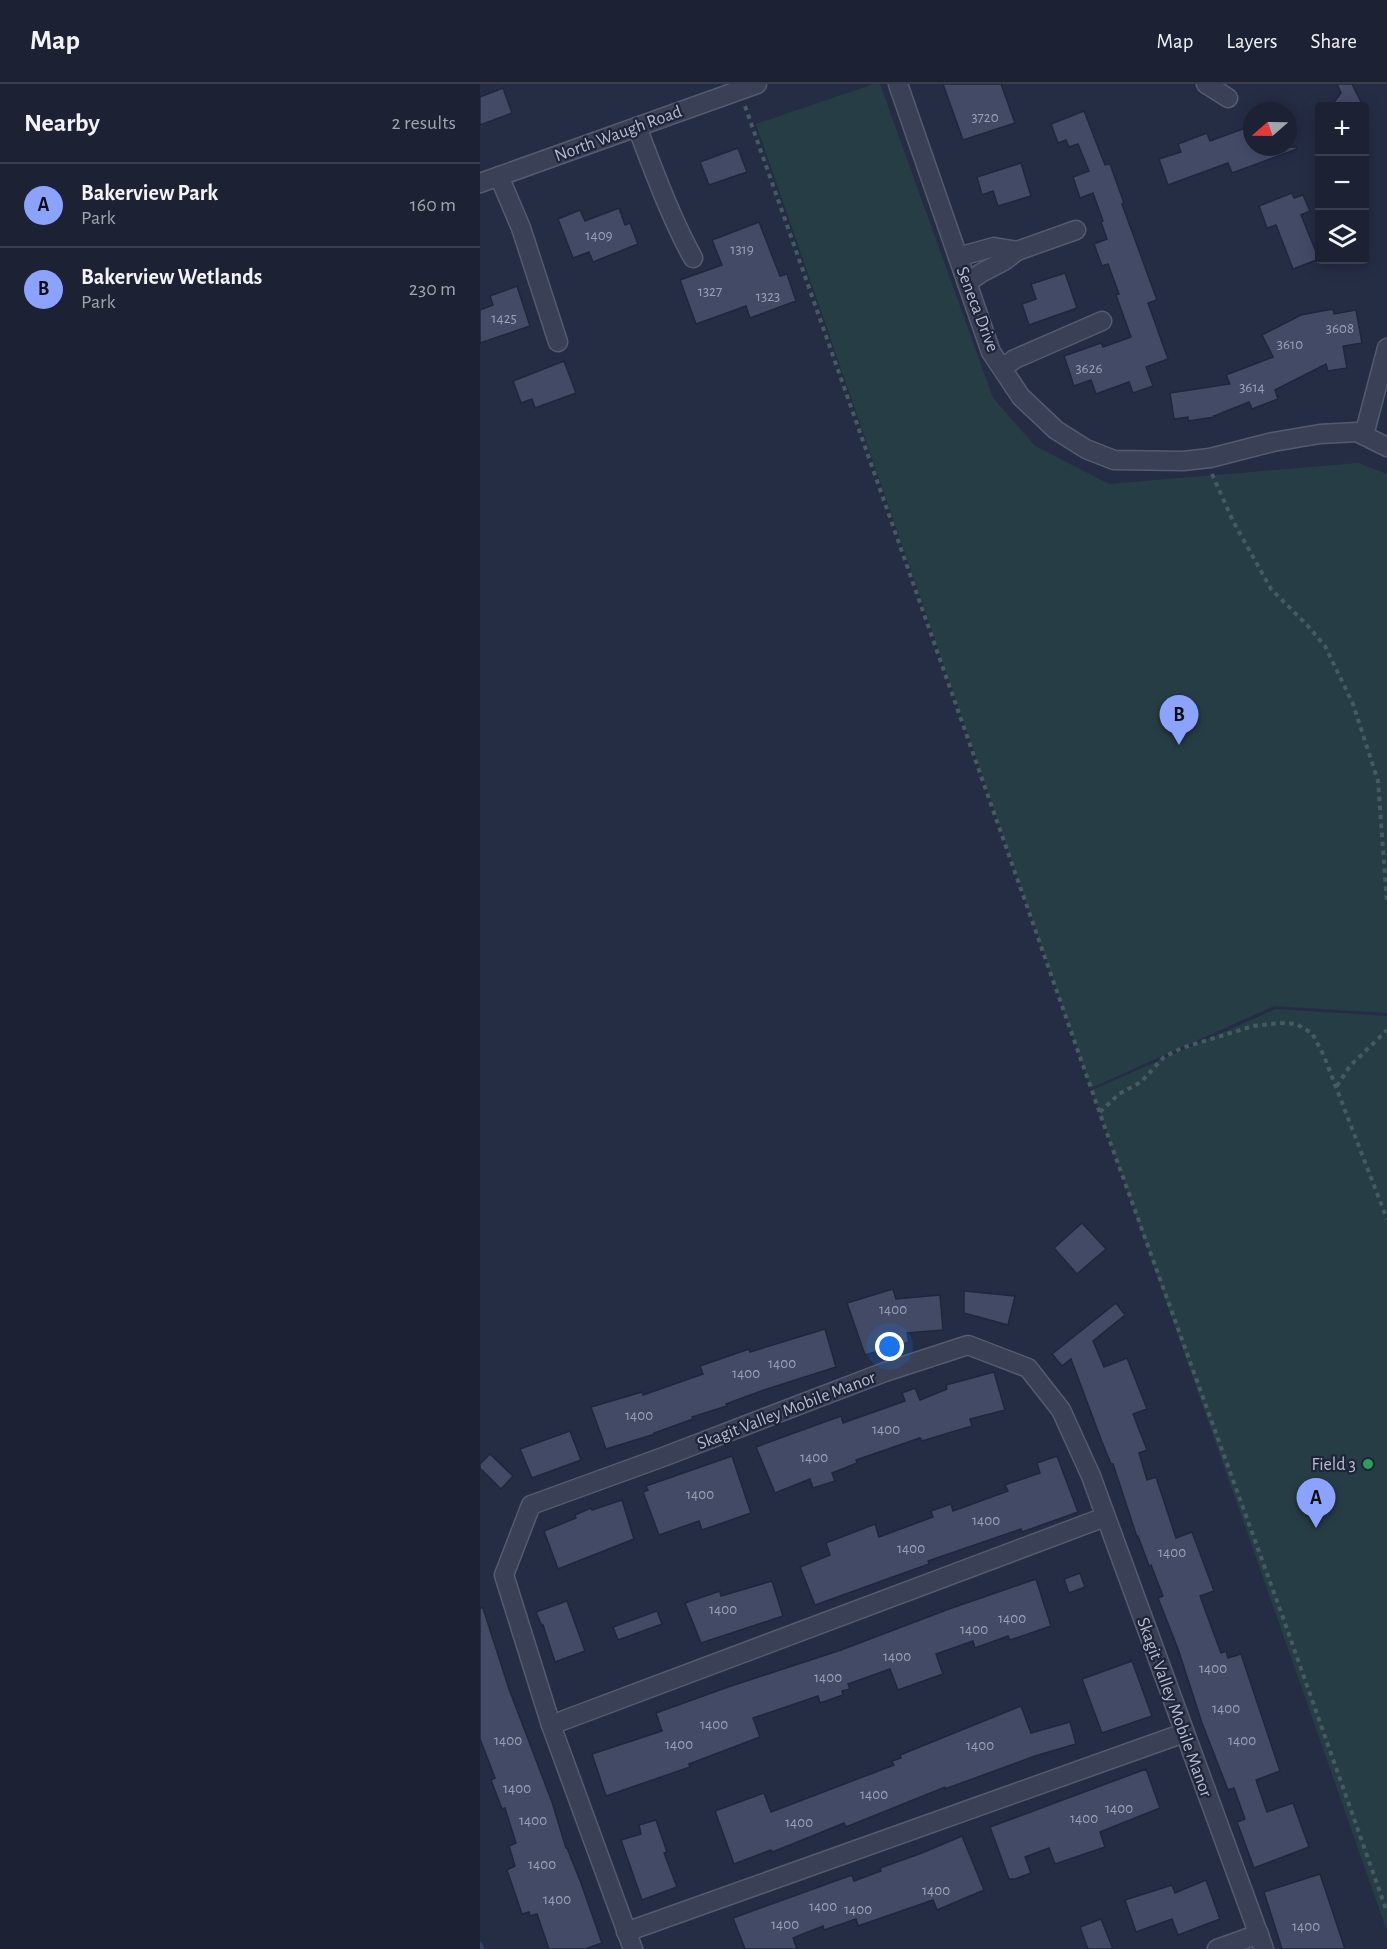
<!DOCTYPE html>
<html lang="en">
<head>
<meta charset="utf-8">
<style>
	body { margin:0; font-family:"Alegreya Sans",sans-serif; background:#252a3c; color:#f1f3f6 }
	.controls { position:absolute; right:18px; top:18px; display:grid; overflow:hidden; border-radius:6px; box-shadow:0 3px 15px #0003 }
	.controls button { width:54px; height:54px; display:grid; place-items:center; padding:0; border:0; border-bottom:2px solid #3a3f4f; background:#1c2234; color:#f1f3f6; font:30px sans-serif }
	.compass { position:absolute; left:763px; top:18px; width:54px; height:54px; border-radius:50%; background:#1c2234; box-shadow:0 3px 15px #0003; rotate:250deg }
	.you { position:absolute; left:410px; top:1263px; width:21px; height:21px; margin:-15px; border:4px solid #fff; border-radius:50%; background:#1a73e8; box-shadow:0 0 0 9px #1a73e833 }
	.badge { display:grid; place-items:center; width:39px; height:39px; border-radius:50%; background:#8ba2ff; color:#111; font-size:20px; font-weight:700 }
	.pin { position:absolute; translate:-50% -50px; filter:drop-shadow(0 2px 3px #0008) }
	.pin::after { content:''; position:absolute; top:32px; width:21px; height:18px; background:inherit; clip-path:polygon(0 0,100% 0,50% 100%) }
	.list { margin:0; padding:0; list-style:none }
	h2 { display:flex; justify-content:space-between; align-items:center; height:78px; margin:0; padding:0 24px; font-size:26px }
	h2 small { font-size:20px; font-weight:400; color:#a0a4ac }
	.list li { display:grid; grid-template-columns:39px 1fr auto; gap:18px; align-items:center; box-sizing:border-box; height:84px; padding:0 24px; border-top:2px solid #3a3f4f }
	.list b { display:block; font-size:22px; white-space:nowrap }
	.list p { margin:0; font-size:20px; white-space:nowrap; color:#a0a4ac }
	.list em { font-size:20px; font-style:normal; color:#a0a4ac }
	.icon { flex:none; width:33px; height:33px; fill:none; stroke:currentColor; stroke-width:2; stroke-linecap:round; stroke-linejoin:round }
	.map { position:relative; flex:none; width:907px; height:1865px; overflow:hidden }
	header { display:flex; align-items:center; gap:36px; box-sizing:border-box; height:84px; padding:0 30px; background:#1c2234; border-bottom:2px solid #3a3f4f }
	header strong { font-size:28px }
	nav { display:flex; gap:33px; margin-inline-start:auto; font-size:21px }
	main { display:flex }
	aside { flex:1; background:#1c2234 }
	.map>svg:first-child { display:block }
</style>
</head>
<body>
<header>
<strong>Map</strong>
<nav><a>Map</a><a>Layers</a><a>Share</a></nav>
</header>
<main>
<aside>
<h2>Nearby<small>2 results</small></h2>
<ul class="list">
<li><span class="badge">A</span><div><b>Bakerview Park</b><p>Park</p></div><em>160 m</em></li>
<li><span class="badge">B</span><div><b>Bakerview Wetlands</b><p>Park</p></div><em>230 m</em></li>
</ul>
</aside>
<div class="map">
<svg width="907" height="1865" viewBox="0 0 907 1865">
	<rect width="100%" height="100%" fill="#252d45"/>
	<!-- green -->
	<g fill="#273d46">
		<path d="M 394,0 L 400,0 L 513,314 L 555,362 L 629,400 L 878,379 L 907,390 L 907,929 L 794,922 L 611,1004 L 276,40 Z"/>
		<path d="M 796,925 L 907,932 L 907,1847 L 612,1006 Z"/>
	</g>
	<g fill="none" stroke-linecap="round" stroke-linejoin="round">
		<!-- stream -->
		<path stroke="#36426b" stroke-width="6" d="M 0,1861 L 1,1865"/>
	</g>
	<!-- building -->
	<g fill="#424a66" stroke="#20263c" stroke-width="1.5">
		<path d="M 463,0 L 521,0 L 535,39 L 483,56 Z"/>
		<path d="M 857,0 L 872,0 L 883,22 L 851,22 L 861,9 Z"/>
		<path d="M 23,4 L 32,29 L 0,41 L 0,13 Z"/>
		<path d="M 604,27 L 625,81 L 630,80 L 644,119 L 642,120 L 677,216 L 668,219 L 688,275 L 666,283 L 673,302 L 653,309 L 649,298 L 616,310 L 611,296 L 594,302 L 584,272 L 621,259 L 623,263 L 651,253 L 636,211 L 639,210 L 628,180 L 622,182 L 614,160 L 627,155 L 621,138 L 623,137 L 613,109 L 600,114 L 593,93 L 609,87 L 598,60 L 589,63 L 586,56 L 578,59 L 571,40 Z"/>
		<path d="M 768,43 L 772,53 L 772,63 L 816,63 L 817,65 L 752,89 L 748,79 L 688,101 L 679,75 L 701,68 L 698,60 L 727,49 L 730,57 Z"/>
		<path d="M 258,64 L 267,88 L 229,101 L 220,78 Z"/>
		<path d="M 541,79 L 551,112 L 518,122 L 513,107 L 502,111 L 497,93 Z"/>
		<path d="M 812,109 L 814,114 L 823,111 L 830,127 L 821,131 L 839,175 L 813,185 L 796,141 L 787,144 L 779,122 Z"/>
		<path d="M 139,124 L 145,141 L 150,139 L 158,160 L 113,178 L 109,168 L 93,174 L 78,135 L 100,126 L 105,137 Z"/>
		<path d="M 279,138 L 300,192 L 307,190 L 316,217 L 270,234 L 266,222 L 216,240 L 200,196 L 242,181 L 232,156 Z"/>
		<path d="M 585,189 L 597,224 L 549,241 L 542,220 L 556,215 L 551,200 Z"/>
		<path d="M 37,202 L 50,242 L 0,259 L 0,226 L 13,221 L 10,212 Z"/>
		<path d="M 853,225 L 854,230 L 876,226 L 882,259 L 863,262 L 867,284 L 848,287 L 846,280 L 795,306 L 798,315 L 772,325 L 769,318 L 734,332 L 735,333 L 708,337 L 708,333 L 694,335 L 690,309 L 750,300 L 746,291 L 793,273 L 782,251 L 821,231 Z"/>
		<path d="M 84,277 L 96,309 L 55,324 L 52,315 L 41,319 L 33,297 Z"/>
		<path d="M 602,1139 L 626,1165 L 597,1190 L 574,1164 Z"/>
		<path d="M 413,1205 L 416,1215 L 460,1211 L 463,1246 L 427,1249 L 429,1258 L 385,1271 L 367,1219 Z"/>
		<path d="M 484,1207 L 535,1212 L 528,1241 L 484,1229 Z"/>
		<path d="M 636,1219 L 645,1231 L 613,1257 L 624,1283 L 647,1274 L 667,1325 L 653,1330 L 667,1366 L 659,1369 L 667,1396 L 676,1393 L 696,1454 L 712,1448 L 734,1507 L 720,1512 L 741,1569 L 746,1567 L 748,1574 L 761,1570 L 800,1687 L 776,1696 L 787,1728 L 813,1719 L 829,1763 L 774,1784 L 757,1738 L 765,1735 L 754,1704 L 748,1706 L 722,1639 L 698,1565 L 678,1514 L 683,1512 L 671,1481 L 669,1482 L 658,1452 L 657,1453 L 633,1380 L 631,1380 L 622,1358 L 591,1275 L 582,1282 L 572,1270 Z"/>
		<path d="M 345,1245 L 356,1283 L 284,1306 L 246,1320 L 247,1322 L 212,1333 L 213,1335 L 174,1349 L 175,1350 L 126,1365 L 111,1323 L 162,1308 L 163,1311 L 223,1290 L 220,1282 L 269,1265 L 270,1268 Z"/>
		<path d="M 514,1288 L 525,1326 L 490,1335 L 492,1342 L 442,1357 L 440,1354 L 376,1376 L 377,1379 L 352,1389 L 355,1397 L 333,1404 L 330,1395 L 295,1409 L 276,1363 L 361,1332 L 363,1339 L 425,1317 L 422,1309 L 435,1304 L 440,1316 L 467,1305 L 466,1301 Z"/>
		<path d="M 90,1347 L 101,1376 L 52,1394 L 40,1365 Z"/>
		<path d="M 10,1370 L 33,1392 L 21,1405 L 0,1384 L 0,1380 Z"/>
		<path d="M 252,1372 L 271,1429 L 222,1446 L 219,1437 L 179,1451 L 163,1408 L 168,1406 L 166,1402 Z"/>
		<path d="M 577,1372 L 598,1428 L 542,1448 L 541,1445 L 448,1477 L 449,1480 L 335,1521 L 320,1483 L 350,1471 L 346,1459 L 395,1440 L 399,1453 L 453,1433 L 451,1427 L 471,1420 L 473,1427 L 528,1407 L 525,1401 L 560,1389 L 557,1379 Z"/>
		<path d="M 142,1416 L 154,1455 L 78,1485 L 64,1447 L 96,1434 L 95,1431 L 111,1424 L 112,1426 Z"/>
		<path d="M 600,1489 L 605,1503 L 589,1509 L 584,1495 Z"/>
		<path d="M 556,1495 L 571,1542 L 530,1556 L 528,1552 L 495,1564 L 493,1557 L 456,1570 L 463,1590 L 418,1606 L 410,1585 L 368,1600 L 370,1605 L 362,1607 L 363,1611 L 340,1619 L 338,1612 L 273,1634 L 280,1653 L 209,1680 L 210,1683 L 126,1712 L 112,1670 L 182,1647 L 176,1629 L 248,1603 L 361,1566 L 469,1525 Z"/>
		<path d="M 292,1497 L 303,1532 L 221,1559 L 205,1519 L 240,1507 L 241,1512 Z"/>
		<path d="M 87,1517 L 105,1567 L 75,1578 L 63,1541 L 62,1542 L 56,1528 Z"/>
		<path d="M 0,1524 L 3,1524 L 29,1605 L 72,1718 L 86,1764 L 87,1764 L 101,1799 L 122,1859 L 105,1865 L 69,1865 L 57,1830 L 50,1832 L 49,1828 L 42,1830 L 27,1786 L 35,1782 L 29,1762 L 36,1759 L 25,1724 L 22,1725 L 11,1696 L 15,1694 L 0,1655 Z"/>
		<path d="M 177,1527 L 182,1540 L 138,1556 L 133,1543 Z"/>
		<path d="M 652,1577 L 672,1632 L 622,1649 L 602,1595 Z"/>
		<path d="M 541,1622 L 551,1649 L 590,1638 L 596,1660 L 555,1672 L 465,1705 L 465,1703 L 366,1743 L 364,1739 L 310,1761 L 292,1768 L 291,1766 L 254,1780 L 235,1727 L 284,1709 L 291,1728 L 414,1681 L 412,1677 L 421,1674 L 420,1671 Z"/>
		<path d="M 666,1685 L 680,1724 L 620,1748 L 625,1763 L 575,1780 L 569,1764 L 545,1773 L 551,1789 L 535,1795 L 529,1795 L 510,1743 Z"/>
		<path d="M 176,1736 L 187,1768 L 184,1769 L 197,1803 L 162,1816 L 141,1756 L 161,1750 L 159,1741 Z"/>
		<path d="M 482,1752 L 504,1806 L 457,1826 L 453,1816 L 378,1842 L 376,1835 L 344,1846 L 343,1842 L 313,1854 L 317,1865 L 265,1865 L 253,1834 L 372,1791 L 374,1797 L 401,1787 L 400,1784 L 442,1769 Z"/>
		<path d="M 840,1790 L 865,1865 L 802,1865 L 784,1808 Z"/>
		<path d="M 726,1796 L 740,1835 L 698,1851 L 692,1835 L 656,1848 L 645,1816 L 692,1801 L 695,1809 Z"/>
		<path d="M 621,1835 L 633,1865 L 608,1865 L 600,1843 Z"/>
	</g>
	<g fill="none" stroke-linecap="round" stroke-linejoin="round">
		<defs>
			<g id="minor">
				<path d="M 418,0 L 511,268 L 541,313 L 576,346 L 606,365 L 634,376 L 703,377 L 730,374 L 793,358 L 840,350 L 877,348 L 907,363"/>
				<path d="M 726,0 L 748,14"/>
				<path d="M 157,43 C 174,87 190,132 213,174"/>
				<path d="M 19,92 L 41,144 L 78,258"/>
				<path d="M 0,99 L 277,0"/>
				<path d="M 478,173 L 514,163 L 537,167"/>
				<path d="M 487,199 L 501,189 L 524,177 L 537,167 L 596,146"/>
				<path d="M 522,284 L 535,275 L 622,237"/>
				<path d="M 884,351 L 907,264"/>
				<path d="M 71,1641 L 625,1433"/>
				<path d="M 146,1848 L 704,1649"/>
				<path d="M 153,1865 L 71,1641 L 24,1491 L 51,1421 L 183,1373 L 405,1288 L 488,1261 L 548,1284 L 581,1326 L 611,1392 L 784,1865"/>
				<path d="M 737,1865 L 779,1850"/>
			</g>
		</defs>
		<!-- minor casing -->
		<use href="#minor" stroke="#555b6f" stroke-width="21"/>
		<!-- path -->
		<g stroke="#465a62" stroke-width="4" stroke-dasharray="4.5 4.5" stroke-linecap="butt">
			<path d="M 265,22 L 624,1041 L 801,1528 L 907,1828"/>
			<path d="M 732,390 L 753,437 L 791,505 L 827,541 L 845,562 L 873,620 L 898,697 L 907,819"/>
			<path d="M 857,1002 L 870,982 L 907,946"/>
			<path d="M 620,1028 L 639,1010 L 661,998 L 684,973 L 702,964 L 773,942 L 799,939 L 816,940 L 832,949 L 844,972 L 907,1135"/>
		</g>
		<!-- minor -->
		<use href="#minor" stroke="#3a4055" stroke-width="18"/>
	</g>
	<!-- markers -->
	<circle fill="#2e9e5b" stroke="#1e243a" stroke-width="2" cx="888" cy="1380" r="6"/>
	<g text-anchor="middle" stroke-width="4.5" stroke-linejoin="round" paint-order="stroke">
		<!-- number labels -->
		<g font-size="15" fill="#9aa0b4">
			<text x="505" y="38">3720</text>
			<text x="119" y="156">1409</text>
			<text x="262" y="170">1319</text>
			<text x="230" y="212">1327</text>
			<text x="288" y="217">1323</text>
			<text x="24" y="239">1425</text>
			<text x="860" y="249">3608</text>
			<text x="810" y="265">3610</text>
			<text x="609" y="289">3626</text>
			<text x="772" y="308">3614</text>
			<text x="413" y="1230">1400</text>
			<text x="302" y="1284">1400</text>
			<text x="266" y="1294">1400</text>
			<text x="159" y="1336">1400</text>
			<text x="406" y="1350">1400</text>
			<text x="334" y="1378">1400</text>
			<text x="220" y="1415">1400</text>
			<text x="506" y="1441">1400</text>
			<text x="431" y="1469">1400</text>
			<text x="692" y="1473">1400</text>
			<text x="243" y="1530">1400</text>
			<text x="532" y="1539">1400</text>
			<text x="494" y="1550">1400</text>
			<text x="417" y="1577">1400</text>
			<text x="733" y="1589">1400</text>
			<text x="348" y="1598">1400</text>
			<text x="746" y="1629">1400</text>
			<text x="234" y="1645">1400</text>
			<text x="28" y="1661">1400</text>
			<text x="762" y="1661">1400</text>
			<text x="199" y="1665">1400</text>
			<text x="500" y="1666">1400</text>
			<text x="37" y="1709">1400</text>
			<text x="394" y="1715">1400</text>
			<text x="639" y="1729">1400</text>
			<text x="604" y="1739">1400</text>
			<text x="53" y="1741">1400</text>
			<text x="319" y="1743">1400</text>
			<text x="62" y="1785">1400</text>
			<text x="456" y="1811">1400</text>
			<text x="77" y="1820">1400</text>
			<text x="343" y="1827">1400</text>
			<text x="378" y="1830">1400</text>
			<text x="305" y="1845">1400</text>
			<text x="826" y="1847">1400</text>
		</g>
		<!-- street labels -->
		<g font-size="18" fill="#b7bcce" stroke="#1e243a">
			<text transform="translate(138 49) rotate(-20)" y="6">North Waugh Road</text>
			<text transform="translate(498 225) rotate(69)" y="6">Seneca Drive</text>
			<text transform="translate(306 1326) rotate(-21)" y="6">Skagit Valley Mobile Manor</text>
			<text transform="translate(695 1623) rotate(70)" y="6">Skagit Valley Mobile Manor</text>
		</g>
		<!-- poi labels -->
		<g font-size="18" fill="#b7bcce" stroke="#1e243a" text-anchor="end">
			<text x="876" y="1386">Field 3</text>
		</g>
	</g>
</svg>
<div class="controls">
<button>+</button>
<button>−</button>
<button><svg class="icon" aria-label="layers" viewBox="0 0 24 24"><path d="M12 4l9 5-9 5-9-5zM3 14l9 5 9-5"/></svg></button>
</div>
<svg class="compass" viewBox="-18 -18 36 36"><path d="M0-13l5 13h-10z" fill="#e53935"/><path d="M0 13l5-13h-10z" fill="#a0a4ac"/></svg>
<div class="you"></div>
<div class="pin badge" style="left:836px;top:1444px">A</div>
<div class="pin badge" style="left:699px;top:661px">B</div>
</div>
</main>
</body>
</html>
